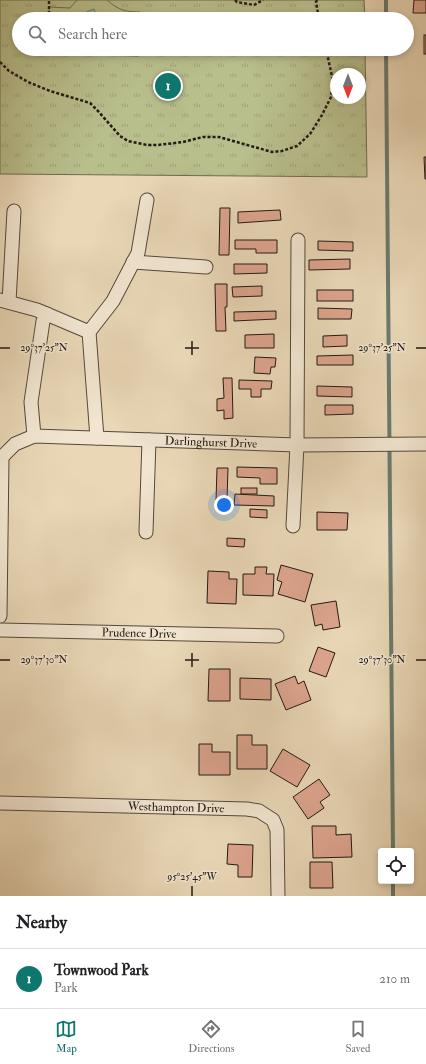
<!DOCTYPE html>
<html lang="en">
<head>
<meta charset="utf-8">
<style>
	body { margin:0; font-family:"IM FELL Double Pica",serif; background:#f6f6f6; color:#202124 }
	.controls { position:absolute; right:12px; bottom:12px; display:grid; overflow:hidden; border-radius:4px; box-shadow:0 2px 6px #0003 }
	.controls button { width:36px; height:36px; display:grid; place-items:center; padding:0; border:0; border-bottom:1px solid #e0e0e0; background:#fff; color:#202124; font:20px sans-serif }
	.compass { position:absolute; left:330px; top:68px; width:36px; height:36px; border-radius:50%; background:#fff; box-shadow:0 2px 6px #0003; rotate:180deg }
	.you { position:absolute; left:224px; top:505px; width:14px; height:14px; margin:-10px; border:3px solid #fff; border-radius:50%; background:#1a73e8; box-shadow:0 0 0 6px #1a73e833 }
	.badge { display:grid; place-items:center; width:26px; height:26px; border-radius:50%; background:#0f766e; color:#fff; font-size:13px; font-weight:700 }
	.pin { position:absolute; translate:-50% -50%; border:2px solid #fff; box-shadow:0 1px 4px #0006 }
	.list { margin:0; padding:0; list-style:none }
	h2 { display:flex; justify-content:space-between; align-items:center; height:52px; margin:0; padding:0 16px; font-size:17px }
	h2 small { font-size:13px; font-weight:400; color:#757577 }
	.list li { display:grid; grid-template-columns:26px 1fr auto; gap:12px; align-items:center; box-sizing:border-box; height:60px; padding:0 16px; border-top:1px solid #e0e0e0 }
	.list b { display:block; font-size:15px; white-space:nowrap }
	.list p { margin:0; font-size:13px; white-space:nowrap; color:#757577 }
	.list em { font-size:13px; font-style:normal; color:#757577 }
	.icon { flex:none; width:22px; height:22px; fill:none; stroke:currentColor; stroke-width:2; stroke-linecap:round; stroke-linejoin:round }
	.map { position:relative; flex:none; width:426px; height:896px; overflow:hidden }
	.search { position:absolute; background:#fff; box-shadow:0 2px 6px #0003; left:12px; right:12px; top:12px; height:44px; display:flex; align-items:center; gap:10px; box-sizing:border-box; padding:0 14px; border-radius:22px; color:#757577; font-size:15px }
	.sheet { height:112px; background:#fff }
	nav { display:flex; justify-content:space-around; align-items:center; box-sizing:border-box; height:56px; border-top:1px solid #e0e0e0; background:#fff; font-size:11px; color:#757577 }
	nav a { display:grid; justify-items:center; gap:2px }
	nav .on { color:#0f766e }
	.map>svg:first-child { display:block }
</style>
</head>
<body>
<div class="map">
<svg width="426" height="896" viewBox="0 0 426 896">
	<defs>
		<pattern id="park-tufts" width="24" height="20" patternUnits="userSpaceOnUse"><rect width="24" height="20" fill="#b8be8c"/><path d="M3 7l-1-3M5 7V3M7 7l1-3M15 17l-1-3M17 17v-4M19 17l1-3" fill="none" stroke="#9ea378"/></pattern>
	</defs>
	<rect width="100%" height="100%" fill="#e9d7b6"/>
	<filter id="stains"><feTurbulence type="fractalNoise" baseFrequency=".005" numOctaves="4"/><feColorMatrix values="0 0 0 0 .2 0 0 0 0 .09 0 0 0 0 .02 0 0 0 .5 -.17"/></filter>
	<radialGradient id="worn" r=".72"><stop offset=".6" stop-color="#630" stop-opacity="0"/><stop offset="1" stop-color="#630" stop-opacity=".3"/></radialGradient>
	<!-- park -->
	<path fill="url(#park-tufts)" stroke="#6e6c50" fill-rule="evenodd" d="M 0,0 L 364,0 L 365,19 L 19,19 L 19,49 L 365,49 L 367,177 L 0,174 ZM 336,74 L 360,74 L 360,98 L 336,98 Z"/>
	<!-- pitch -->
	<g fill="#b8be8c" stroke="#6e6c50">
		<path d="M 77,0 L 107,0 C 118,10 126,12 140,12 L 140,19 L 49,19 L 49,7 L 70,8 Z"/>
		<path d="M 48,49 L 139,49 L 138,56 L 48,54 Z"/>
	</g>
	<!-- water -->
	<path fill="#98baaa" stroke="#6a7a6e" d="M 94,9 L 95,12 L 101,19 L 80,19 L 79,17 L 84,13 Z"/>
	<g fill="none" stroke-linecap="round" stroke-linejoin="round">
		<!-- stream -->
		<g stroke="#6a7a6e" stroke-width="4">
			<path d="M 386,0 L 386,19"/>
			<path d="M 386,49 L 393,851"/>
			<path d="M 393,881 L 393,896"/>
		</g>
	</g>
	<!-- building -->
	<g fill="#dca48d" stroke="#241914">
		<path d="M 414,0 L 426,0 L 426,13 L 413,13 Z"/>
		<rect x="424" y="35" width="2" height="19"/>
		<path d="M 424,157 L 426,157 L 426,179 L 425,179 Z"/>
		<path d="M 220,208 L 230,208 L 229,255 L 219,255 Z"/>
		<path d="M 280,210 L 281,220 L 238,223 L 238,212 Z"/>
		<path d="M 235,240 L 277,240 L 277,253 L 256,253 L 256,249 L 235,249 Z"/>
		<path d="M 318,241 L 353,242 L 353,251 L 318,250 Z"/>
		<path d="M 350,259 L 350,269 L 309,270 L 309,260 Z"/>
		<path d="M 234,264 L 267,264 L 267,273 L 234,274 Z"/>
		<path d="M 215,284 L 227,284 L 227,307 L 225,307 L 226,331 L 216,331 Z"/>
		<path d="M 262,286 L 262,296 L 233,297 L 232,287 Z"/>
		<rect x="317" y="290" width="36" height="11"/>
		<path d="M 318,308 L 352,309 L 351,319 L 318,319 Z"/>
		<path d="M 276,311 L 276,319 L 234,321 L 234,312 Z"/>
		<path d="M 274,334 L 274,348 L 245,348 L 245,335 Z"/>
		<path d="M 347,335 L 347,346 L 323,347 L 323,336 Z"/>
		<path d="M 353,355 L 353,365 L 317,365 L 317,356 Z"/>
		<path d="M 255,357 L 276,358 L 275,367 L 271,367 L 270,374 L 254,373 Z"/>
		<path d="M 223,378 L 232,378 L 233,418 L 224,419 L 224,410 L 217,411 L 217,399 L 224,398 Z"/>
		<path d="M 239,380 L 272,381 L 271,389 L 261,389 L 261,397 L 251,397 L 251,389 L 239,389 Z"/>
		<path d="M 317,386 L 352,387 L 352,397 L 317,396 Z"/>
		<path d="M 325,405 L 353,405 L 353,414 L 325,415 Z"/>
		<path d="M 237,467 L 277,468 L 277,484 L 260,484 L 260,478 L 237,477 Z"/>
		<path d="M 217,468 L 228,468 L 227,501 L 216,501 Z"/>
		<rect x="241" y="488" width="16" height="6"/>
		<path d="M 235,494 L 274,496 L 274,506 L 234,505 Z"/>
		<path d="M 250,509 L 267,510 L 267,518 L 250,517 Z"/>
		<path d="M 317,512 L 348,513 L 347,530 L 317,530 Z"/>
		<path d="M 227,538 L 245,539 L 244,547 L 227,546 Z"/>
		<path d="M 281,565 L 313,574 L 305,602 L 278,594 L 282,582 L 277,580 Z"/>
		<path d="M 255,567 L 267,567 L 266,574 L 274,574 L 273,596 L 243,595 L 243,574 L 255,574 Z"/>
		<path d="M 208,571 L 229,572 L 229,579 L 237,579 L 236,604 L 207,603 Z"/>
		<path d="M 336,601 L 340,627 L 323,630 L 322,624 L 315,626 L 311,605 Z"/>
		<path d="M 318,647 L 335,653 L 326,677 L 309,671 Z"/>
		<path d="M 209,669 L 230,669 L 230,701 L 208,701 Z"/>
		<path d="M 295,676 L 298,684 L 304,681 L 311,700 L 286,710 L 275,684 Z"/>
		<path d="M 240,678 L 271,679 L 271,700 L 240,699 Z"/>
		<path d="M 237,735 L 252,735 L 252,745 L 267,745 L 267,769 L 237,769 Z"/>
		<path d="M 199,744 L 212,744 L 212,752 L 230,752 L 230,775 L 199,775 Z"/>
		<path d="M 283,749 L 310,765 L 297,787 L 270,771 Z"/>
		<path d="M 319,779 L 330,795 L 320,802 L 324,808 L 308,819 L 293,797 Z"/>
		<path d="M 312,826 L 336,826 L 336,835 L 351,834 L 352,857 L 313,858 Z"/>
		<path d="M 228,844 L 253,845 L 252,877 L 238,877 L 238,865 L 227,864 Z"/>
		<path d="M 310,862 L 332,862 L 333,888 L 310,888 Z"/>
	</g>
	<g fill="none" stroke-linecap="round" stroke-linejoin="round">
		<defs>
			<g id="minor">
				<path d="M 133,262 L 206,267"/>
				<path d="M 0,300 L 37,310 L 89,332 L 97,438"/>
				<path d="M 9,302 L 14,211"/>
				<path d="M 89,332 L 113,301 L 138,253 L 147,200"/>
				<path d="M 34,436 L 31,402 L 43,321 L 47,314"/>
				<path id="s1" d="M 2,457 L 15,444 L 34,436 L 297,445 L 426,444"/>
				<path d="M 293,526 L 297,445 L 298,240"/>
				<path d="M 146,532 L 149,440"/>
				<path d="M 0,616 L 2,457"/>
				<path id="s2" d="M 0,630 L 277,636"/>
				<path id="s3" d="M 0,803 L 247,809 L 259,811 L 273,820 L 277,830 L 278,896"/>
			</g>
		</defs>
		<!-- minor casing -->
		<use href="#minor" stroke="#55483c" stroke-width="15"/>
		<!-- path -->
		<g stroke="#241914" stroke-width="2.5" stroke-dasharray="3 2" stroke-linecap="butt">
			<path d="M 235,0 L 237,2 L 254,5 L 263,0"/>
			<path d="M 317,0 L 316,2 L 319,19"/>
			<path d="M 49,19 L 49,0"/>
			<path d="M 48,54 L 48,49"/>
			<path d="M 0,62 L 9,71 L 28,82 L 50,91 L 90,103 L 98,111 L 120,136 L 128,141 L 147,145 L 158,145 L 183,142 L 203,137 L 219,137 L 272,152 L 282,151 L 297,146 L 310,134 L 322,115 L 331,97 L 333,81 L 326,49"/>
		</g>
		<!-- minor -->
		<use href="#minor" stroke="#f1e5d0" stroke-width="13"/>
	</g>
	<!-- ticks -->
	<path fill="none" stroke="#241914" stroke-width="1.5" d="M 192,341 L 192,355M 0,348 L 10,348M 185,348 L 199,348M 416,348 L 426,348M 192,653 L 192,667M 0,660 L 10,660M 185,660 L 199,660M 416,660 L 426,660M 192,886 L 192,896"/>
	<g text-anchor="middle" stroke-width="3" stroke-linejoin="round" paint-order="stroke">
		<!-- street labels -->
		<g font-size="12" fill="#241914" stroke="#f1e5d0">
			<text dy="4" stroke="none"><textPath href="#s1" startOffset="216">Darlinghurst Drive</textPath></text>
			<text dy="4" stroke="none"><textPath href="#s2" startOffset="139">Prudence Drive</textPath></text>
			<text dy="4" stroke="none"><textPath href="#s3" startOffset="176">Westhampton Drive</textPath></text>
		</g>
	</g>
	<g font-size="10" text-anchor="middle" fill="#241914" stroke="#f1e5d0" stroke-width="3" stroke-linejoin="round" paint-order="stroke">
		<text x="44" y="351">29°37'25"N</text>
		<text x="382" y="351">29°37'25"N</text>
		<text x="382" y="663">29°37'30"N</text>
		<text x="44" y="663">29°37'30"N</text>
		<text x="192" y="880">95°25'45"W</text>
	</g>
	<rect width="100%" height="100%" filter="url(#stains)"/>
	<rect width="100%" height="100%" fill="url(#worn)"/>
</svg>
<div class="controls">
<button><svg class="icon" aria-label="locate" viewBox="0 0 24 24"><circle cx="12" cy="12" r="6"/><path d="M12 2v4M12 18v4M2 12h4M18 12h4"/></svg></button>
</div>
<svg class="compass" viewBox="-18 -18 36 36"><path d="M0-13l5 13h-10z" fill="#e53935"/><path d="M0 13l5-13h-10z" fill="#757577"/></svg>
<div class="you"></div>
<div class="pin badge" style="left:168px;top:86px">1</div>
<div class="search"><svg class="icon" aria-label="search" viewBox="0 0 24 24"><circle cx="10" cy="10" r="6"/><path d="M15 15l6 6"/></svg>Search here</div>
</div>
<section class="sheet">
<h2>Nearby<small></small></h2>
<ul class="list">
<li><span class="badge">1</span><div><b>Townwood Park</b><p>Park</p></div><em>210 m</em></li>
</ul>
</section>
<nav>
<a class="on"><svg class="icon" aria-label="map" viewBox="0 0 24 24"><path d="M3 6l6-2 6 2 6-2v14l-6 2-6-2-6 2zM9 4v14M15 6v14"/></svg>Map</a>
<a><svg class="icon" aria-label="directions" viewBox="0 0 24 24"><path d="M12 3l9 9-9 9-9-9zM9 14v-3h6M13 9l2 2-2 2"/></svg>Directions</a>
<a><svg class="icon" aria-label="saved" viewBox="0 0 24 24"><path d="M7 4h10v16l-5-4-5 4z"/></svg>Saved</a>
</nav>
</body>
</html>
